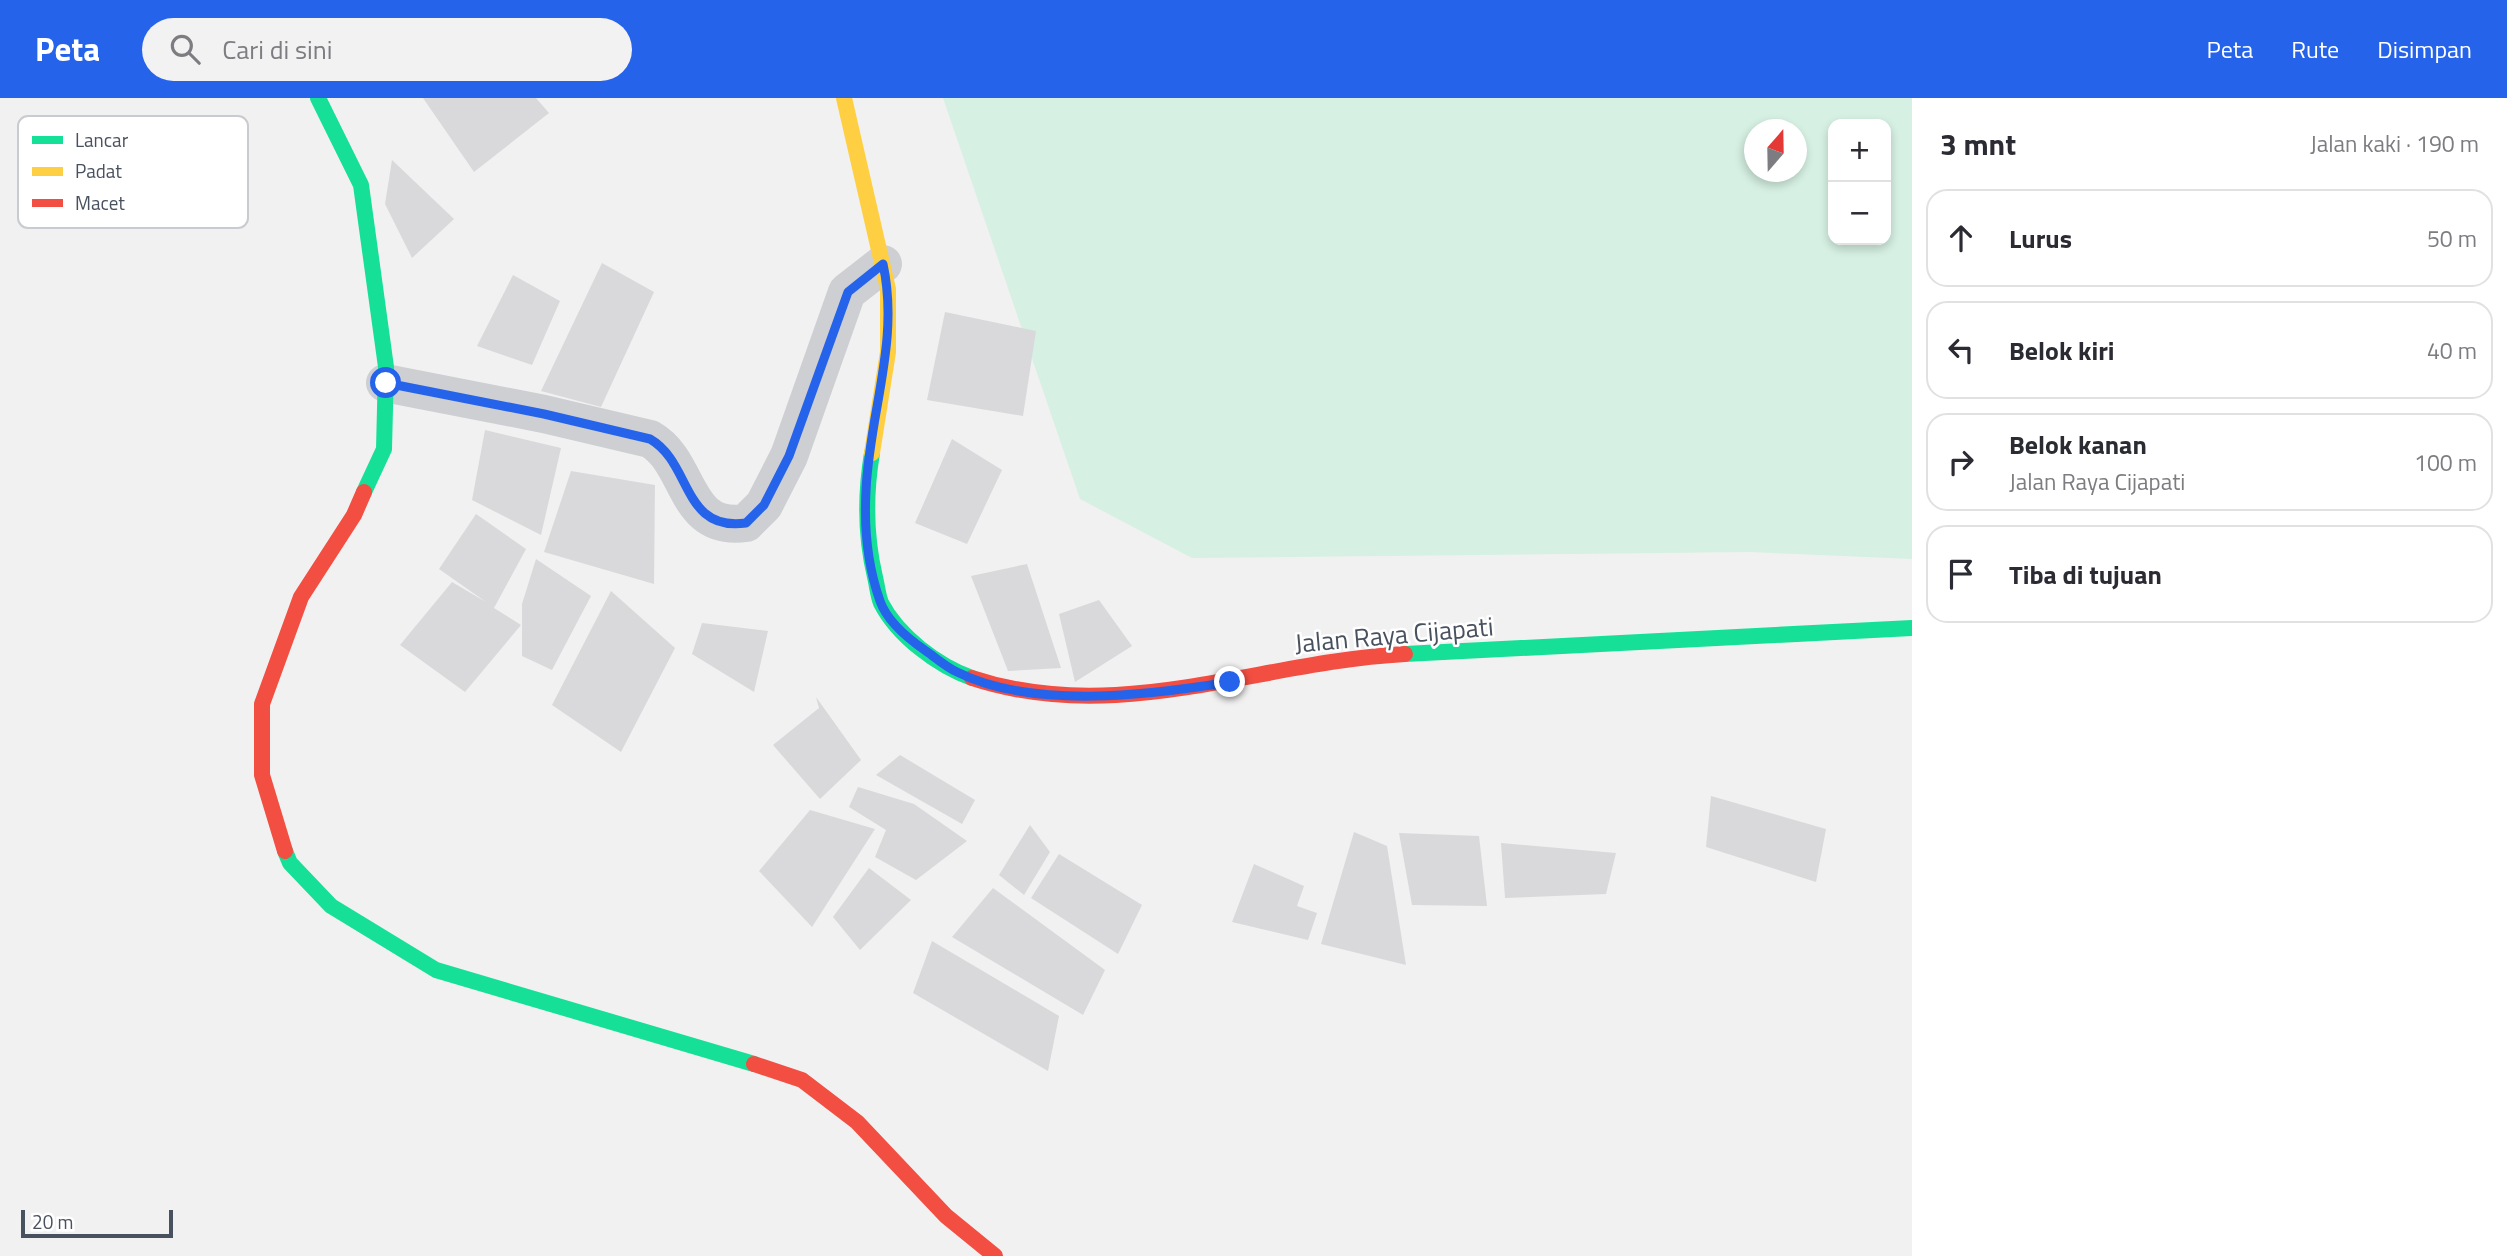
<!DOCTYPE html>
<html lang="id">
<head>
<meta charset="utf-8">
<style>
	body { margin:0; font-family:"Titillium Web",sans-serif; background:#f2f2f3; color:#2b2b33 }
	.controls { position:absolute; right:21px; top:21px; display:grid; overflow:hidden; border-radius:14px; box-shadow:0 4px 10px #0003 }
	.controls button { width:63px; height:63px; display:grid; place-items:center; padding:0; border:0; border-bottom:2px solid #e1e1e2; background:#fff; color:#2b2b33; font:35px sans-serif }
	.compass { position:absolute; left:1744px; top:21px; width:63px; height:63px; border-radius:50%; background:#fff; box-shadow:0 4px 10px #0003; rotate:20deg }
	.scale { position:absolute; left:21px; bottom:18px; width:152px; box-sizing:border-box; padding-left:7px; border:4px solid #48515e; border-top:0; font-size:19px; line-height:24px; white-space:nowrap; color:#48515e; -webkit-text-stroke:5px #fff; paint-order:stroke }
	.stop { position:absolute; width:21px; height:21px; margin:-16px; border:5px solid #2563eb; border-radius:50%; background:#fff }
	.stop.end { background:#2563eb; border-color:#fff; box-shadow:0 2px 7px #0008 }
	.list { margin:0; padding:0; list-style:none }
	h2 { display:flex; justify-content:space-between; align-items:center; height:91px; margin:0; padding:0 28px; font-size:30px }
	h2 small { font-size:23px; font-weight:400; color:#7c7c81 }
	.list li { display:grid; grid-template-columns:46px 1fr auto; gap:21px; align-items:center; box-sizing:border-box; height:98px; margin:0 14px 14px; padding:0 14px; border:2px solid #e1e1e2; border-radius:21px }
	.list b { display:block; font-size:26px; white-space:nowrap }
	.list p { margin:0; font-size:23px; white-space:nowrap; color:#7c7c81 }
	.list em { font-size:23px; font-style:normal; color:#7c7c81 }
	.icon { flex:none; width:38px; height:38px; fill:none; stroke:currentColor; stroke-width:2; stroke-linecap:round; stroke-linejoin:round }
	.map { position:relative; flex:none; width:1912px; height:1158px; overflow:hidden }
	header { display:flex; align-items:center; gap:42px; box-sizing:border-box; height:98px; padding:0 35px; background:#2563eb; color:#fff }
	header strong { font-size:33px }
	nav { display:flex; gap:38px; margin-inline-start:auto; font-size:24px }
	.search { width:490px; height:63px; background:#f2f2f3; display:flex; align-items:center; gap:18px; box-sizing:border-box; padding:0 24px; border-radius:38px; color:#7c7c81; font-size:26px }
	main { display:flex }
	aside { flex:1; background:#fff }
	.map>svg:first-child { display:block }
</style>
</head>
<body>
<header>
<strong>Peta</strong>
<div class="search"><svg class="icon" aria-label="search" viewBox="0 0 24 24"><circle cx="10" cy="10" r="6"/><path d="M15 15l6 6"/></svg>Cari di sini</div>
<nav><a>Peta</a><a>Rute</a><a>Disimpan</a></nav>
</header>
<main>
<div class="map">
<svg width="1912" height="1158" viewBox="0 0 1912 1158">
	<rect width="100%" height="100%" fill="#f2f1f1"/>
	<!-- green -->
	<path fill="#d6f0e3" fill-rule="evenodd" d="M 943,0 L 1912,0 L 1912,461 L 1750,454 L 1192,460 L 1080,401 ZM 1833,26 L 1886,26 L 1886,142 L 1833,142 ZM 1755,32 L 1797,32 L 1797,74 L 1755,74 Z"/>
	<!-- building -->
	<g fill="#d9d9db">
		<path d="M 423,0 L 536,0 L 549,15 L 474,74 Z"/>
		<path d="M 392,62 L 454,121 L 412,160 L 385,106 Z"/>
		<path d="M 602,165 L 654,194 L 601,309 L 541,293 Z"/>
		<path d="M 513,177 L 560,203 L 532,267 L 477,248 Z"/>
		<path d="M 945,214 L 1036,233 L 1023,318 L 927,302 Z"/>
		<path d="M 485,332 L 561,350 L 541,437 L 472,402 Z"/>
		<path d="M 952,341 L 1002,372 L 967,446 L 915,425 Z"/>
		<path d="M 571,373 L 655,387 L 654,486 L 544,454 Z"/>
		<path d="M 476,416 L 526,451 L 494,510 L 521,527 L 465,594 L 400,547 L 452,484 L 486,504 L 439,471 Z"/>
		<path d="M 536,461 L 591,498 L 552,572 L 522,558 L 522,506 Z"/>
		<path d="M 1027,466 L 1061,570 L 1008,573 L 971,478 Z"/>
		<path d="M 611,493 L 675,550 L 621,654 L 552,607 Z"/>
		<path d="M 1099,502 L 1132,548 L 1075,584 L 1059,516 Z"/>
		<path d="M 702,525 L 768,533 L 754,594 L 692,556 Z"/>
		<path d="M 816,599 L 861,662 L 820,701 L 773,647 L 819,610 Z"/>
		<path d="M 900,657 L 975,702 L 962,726 L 876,677 Z"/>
		<path d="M 858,689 L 914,706 L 967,743 L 916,782 L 875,759 L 886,732 L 849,709 Z"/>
		<path d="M 1711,698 L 1826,731 L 1816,784 L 1706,749 Z"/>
		<path d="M 810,712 L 875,731 L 812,829 L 759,773 Z"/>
		<path d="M 1030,727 L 1050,754 L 1024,797 L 999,777 Z"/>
		<path d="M 1354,734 L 1387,748 L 1406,867 L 1321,846 Z"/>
		<path d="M 1399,735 L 1479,738 L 1487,808 L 1412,807 Z"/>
		<path d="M 1501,745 L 1616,755 L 1606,796 L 1505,800 Z"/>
		<path d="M 1059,756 L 1142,807 L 1118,856 L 1031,800 Z"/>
		<path d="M 1254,766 L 1304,788 L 1297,808 L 1317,815 L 1308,842 L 1232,824 Z"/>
		<path d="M 869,770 L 911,802 L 860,852 L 833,819 Z"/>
		<path d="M 993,790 L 1105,872 L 1083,917 L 952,839 Z"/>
		<path d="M 932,843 L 1059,918 L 1048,973 L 913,895 Z"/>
	</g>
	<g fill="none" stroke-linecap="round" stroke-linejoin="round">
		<!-- street -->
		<path stroke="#cdcfd2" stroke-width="38" d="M 385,285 L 544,316 L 650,341 C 692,365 682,434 746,425 L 764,407 L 789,358 L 847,194 L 883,166"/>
		<!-- fast -->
		<g stroke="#16e098" stroke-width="16">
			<path d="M 318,0 L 361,87 L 386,269 L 384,351 L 364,394"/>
			<path d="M 872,355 C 865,397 865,437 875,479 C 877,487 878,498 881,505 C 898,538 938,568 972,580"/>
			<path d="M 1405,556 L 1912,530"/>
			<path d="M 285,753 L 290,765 L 331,808 L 436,872 L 754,966"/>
		</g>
		<!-- slow -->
		<path stroke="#ffcf43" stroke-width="16" d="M 844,0 L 888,191 L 888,254 L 872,355"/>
		<!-- jam -->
		<g stroke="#f24e42" stroke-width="16">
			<path d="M 972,580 C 1117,628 1259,564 1405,556"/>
			<path d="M 285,753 L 262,677 L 262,606 L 301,499 L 354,417 L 364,394"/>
			<path d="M 754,966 L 802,982 L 857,1024 L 946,1118 L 995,1158"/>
		</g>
	</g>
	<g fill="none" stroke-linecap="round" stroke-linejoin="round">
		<!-- route -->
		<path stroke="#2563eb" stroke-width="9" d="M 386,285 L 544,316 L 650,341 C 692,365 682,434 746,425 L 764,407 L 789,358 L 848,194 L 883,166 C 900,244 869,316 866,393 C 864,429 868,469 880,503 C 887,523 910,542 926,553 C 936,560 946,569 957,574 C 1033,612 1150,597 1230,584"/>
	</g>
	<g text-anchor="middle" stroke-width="5" stroke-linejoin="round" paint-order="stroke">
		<!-- street labels -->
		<g font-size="26" fill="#48515e" stroke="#fff">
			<text transform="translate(1394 537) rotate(-5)" y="9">Jalan Raya Cijapati</text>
		</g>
	</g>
	<!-- legend -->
	<rect x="18" y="18" width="230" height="112" rx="10" fill="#fff" stroke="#c8cbcf" stroke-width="2"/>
	<rect x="32" y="38" width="31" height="8" fill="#16e098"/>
	<rect x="32" y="69" width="31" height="9" fill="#ffcf43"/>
	<rect x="32" y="101" width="31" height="8" fill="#f24e42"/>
	<g font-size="19" fill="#48515e">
		<text x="75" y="49">Lancar</text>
		<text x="75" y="80">Padat</text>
		<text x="75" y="112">Macet</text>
	</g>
</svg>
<div class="controls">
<button>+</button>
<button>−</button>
</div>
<svg class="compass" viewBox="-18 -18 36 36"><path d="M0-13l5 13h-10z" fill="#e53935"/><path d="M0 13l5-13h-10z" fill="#7c7c81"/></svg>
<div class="scale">20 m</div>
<div class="stop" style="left:386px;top:285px"></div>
<div class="stop end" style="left:1230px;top:584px"></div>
</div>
<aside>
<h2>3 mnt<small>Jalan kaki · 190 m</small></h2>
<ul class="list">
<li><svg class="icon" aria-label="ahead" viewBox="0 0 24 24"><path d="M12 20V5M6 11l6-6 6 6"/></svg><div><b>Lurus</b></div><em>50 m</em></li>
<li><svg class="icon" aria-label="left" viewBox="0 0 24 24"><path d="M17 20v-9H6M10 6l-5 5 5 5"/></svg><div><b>Belok kiri</b></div><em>40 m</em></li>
<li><svg class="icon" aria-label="right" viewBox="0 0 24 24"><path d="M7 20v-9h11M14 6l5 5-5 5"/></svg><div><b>Belok kanan</b><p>Jalan Raya Cijapati</p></div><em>100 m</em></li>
<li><svg class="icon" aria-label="arrive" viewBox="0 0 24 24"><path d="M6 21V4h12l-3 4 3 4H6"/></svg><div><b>Tiba di tujuan</b></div></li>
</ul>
</aside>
</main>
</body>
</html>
